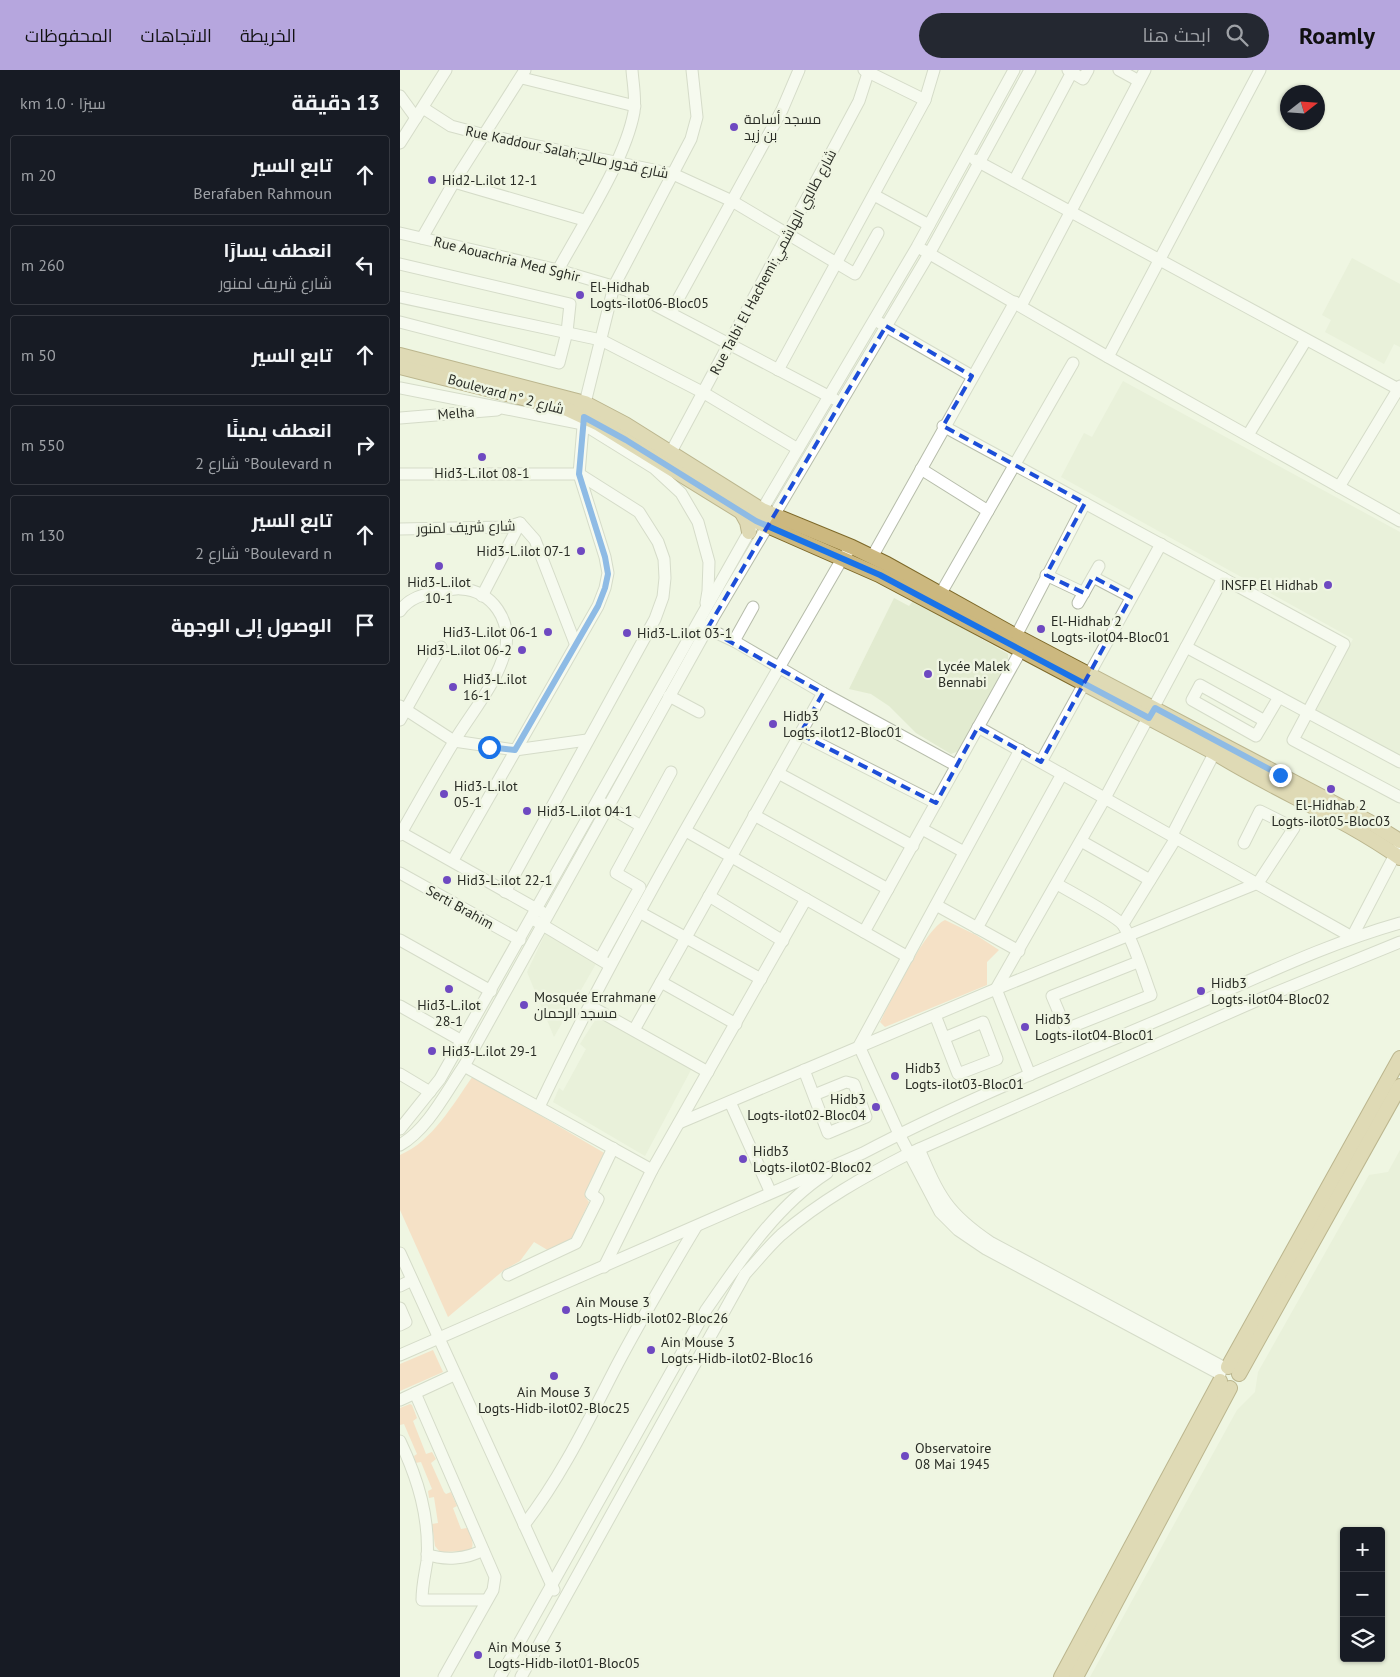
<!DOCTYPE html>
<html lang="ar">
<head>
<meta charset="utf-8">
<style>
	body { margin:0; font-family:"PT Sans",Cairo,sans-serif; background:#242831; color:#f1f3f6; direction:rtl }
	.controls { position:absolute; right:15px; bottom:15px; display:grid; overflow:hidden; border-radius:5px; box-shadow:0 1px 4px #0004 }
	.controls button { width:45px; height:45px; display:grid; place-items:center; padding:0; border:0; border-bottom:1px solid #363941; background:#171b24; color:#f1f3f6; font:25px sans-serif }
	.compass { position:absolute; left:880px; top:15px; width:45px; height:45px; border-radius:50%; background:#171b24; box-shadow:0 1px 4px #0004; rotate:73deg }
	.stop { position:absolute; width:15px; height:15px; margin:-11px; border:4px solid #1a73e8; border-radius:50%; background:#fff }
	.stop.end { background:#1a73e8; border-color:#fff; box-shadow:0 1px 5px #0008 }
	.list { margin:0; padding:0; list-style:none }
	h2 { display:flex; justify-content:space-between; align-items:center; height:65px; margin:0; padding:0 20px; font-size:21px }
	h2 small { font-size:16px; font-weight:400; color:#9ea1a6 }
	.list li { display:grid; grid-template-columns:32px 1fr auto; gap:15px; align-items:center; box-sizing:border-box; height:80px; margin:0 10px 10px; padding:0 10px; border:1px solid #363941; border-radius:5px }
	.list b { display:block; font-size:19px; white-space:nowrap }
	.list p { margin:0; font-size:16px; white-space:nowrap; color:#9ea1a6 }
	.list em { font-size:16px; font-style:normal; color:#9ea1a6 }
	.icon { flex:none; width:28px; height:28px; fill:none; stroke:currentColor; stroke-width:2; stroke-linecap:round; stroke-linejoin:round }
	.map { position:relative; flex:none; width:1000px; height:1607px; overflow:hidden; direction:ltr }
	header { display:flex; align-items:center; gap:30px; box-sizing:border-box; height:70px; padding:0 25px; background:#b6a6de; color:#111 }
	header strong { font-size:24px }
	nav { display:flex; gap:28px; margin-inline-start:auto; font-size:18px }
	.search { width:350px; height:45px; background:#242831; display:flex; align-items:center; gap:12px; box-sizing:border-box; padding:0 18px; border-radius:28px; color:#9ea1a6; font-size:19px }
	main { display:flex }
	aside { flex:1; background:#171b24 }
	.map>svg:first-child { display:block }
</style>
</head>
<body>
<header>
<strong>Roamly</strong>
<div class="search"><svg class="icon" aria-label="search" viewBox="0 0 24 24"><circle cx="10" cy="10" r="6"/><path d="M15 15l6 6"/></svg>ابحث هنا</div>
<nav><a>الخريطة</a><a>الاتجاهات</a><a>المحفوظات</a></nav>
</header>
<main>
<div class="map">
<svg width="1000" height="1607" viewBox="0 0 1000 1607">
	<rect width="100%" height="100%" fill="#eff5e2"/>
	<!-- built -->
	<g fill="#e2ebd0" fill-rule="evenodd">
		<path d="M 952,188 L 1000,214 L 1000,277 L 994,274 L 984,294 L 925,262 L 931,250 L 922,245 Z"/>
		<path d="M 723,311 L 1000,462 L 1000,688 L 915,642 L 953,569 L 661,407 L 684,363 L 692,367 Z"/>
		<path d="M 494,528 L 509,536 L 514,530 L 608,584 L 608,590 L 559,681 L 551,684 L 516,663 L 489,636 L 471,624 L 449,619 Z"/>
		<path d="M 146,862 L 197,892 L 154,967 L 127,902 Z"/>
		<path d="M 199,944 L 292,998 L 245,1086 L 153,1032 L 159,1018 L 163,1021 L 186,979 L 180,974 Z"/>
		<path d="M 1000,1080 L 1000,1607 L 690,1607 L 837,1340 L 855,1322 L 858,1302 L 969,1105 L 988,1102 ZM 944,1461 L 981,1461 L 981,1588 L 944,1588 Z"/>
	</g>
	<!-- green -->
	<g fill="#fdc7a5">
		<path d="M 545,850 L 576,865 L 599,880 L 587,892 L 587,915 L 485,957 L 480,952 C 493,928 524,860 545,850 Z"/>
		<path d="M 73,1006 L 206,1084 L 185,1127 L 189,1132 L 171,1171 L 151,1182 L 134,1172 L 120,1191 L 104,1200 L 48,1247 L 0,1140 L 0,1085 C 33,1071 53,1034 73,1006 Z"/>
		<path d="M 33,1280 L 43,1302 L 0,1321 L 0,1294 Z"/>
		<path d="M 10,1334 L 12,1335 L 17,1348 L 13,1351 L 26,1384 L 32,1382 L 36,1389 L 31,1393 L 44,1422 L 46,1424 L 51,1422 L 57,1436 L 53,1438 L 61,1459 L 67,1458 C 70,1465 76,1474 70,1481 L 40,1482 L 35,1476 L 32,1454 L 38,1453 L 34,1427 L 29,1428 L 28,1421 L 32,1419 L 21,1392 L 15,1393 L 14,1386 L 17,1384 L 4,1354 L 0,1355 L 0,1338 Z"/>
	</g>
	<g fill="none" stroke-linecap="round" stroke-linejoin="round">
		<defs>
			<g id="minor">
				<path d="M 464,0 L 525,30"/>
				<path d="M 668,0 L 683,9 L 688,0"/>
				<path d="M 719,0 L 739,11"/>
				<path d="M 122,8 L 235,36"/>
				<path d="M 0,26 L 16,48"/>
				<path d="M 23,38 L 51,56 L 85,65 L 273,104 L 332,131 L 455,204 L 478,163"/>
				<path d="M 0,73 L 46,0"/>
				<path d="M 575,90 L 1000,320"/>
				<path d="M 614,111 L 672,2"/>
				<path d="M 54,112 L 184,150"/>
				<path d="M 474,125 L 529,155"/>
				<path d="M 0,163 L 158,200 L 226,220 L 434,329"/>
				<path d="M 22,168 L 54,112 L 125,0"/>
				<path d="M 523,180 L 708,287 L 1000,451"/>
				<path d="M 0,194 L 170,234 L 167,262 L 159,293 L 0,252"/>
				<path d="M 158,200 C 182,155 225,91 234,42 C 236,28 233,14 232,0"/>
				<path d="M 0,227 L 201,270 L 304,323 L 398,379"/>
				<path d="M 621,236 L 745,0"/>
				<path d="M 271,242 L 382,40 L 399,0"/>
				<path d="M 480,253 L 572,306"/>
				<path d="M 708,287 L 860,0"/>
				<path d="M 378,300 L 525,30 L 534,0"/>
				<path d="M 0,318 L 183,354 L 254,398 L 281,423 L 298,452 L 309,492 L 308,521 L 306,533"/>
				<path d="M 0,348 L 97,340"/>
				<path d="M 543,356 L 944,574 L 893,670 L 1000,727"/>
				<path d="M 848,365 L 906,270"/>
				<path d="M 271,382 L 459,31 L 469,0"/>
				<path d="M 521,399 L 588,441"/>
				<path d="M 0,404 L 179,404 L 239,442 L 258,472 L 264,489 L 265,508 L 263,527 L 255,549 L 105,822"/>
				<path d="M 939,417 L 1000,316"/>
				<path d="M 0,459 L 106,457 L 120,453 L 135,470 L 175,573"/>
				<path d="M 472,487 L 615,232"/>
				<path d="M 646,505 L 684,523"/>
				<path d="M 693,507 L 731,527"/>
				<path d="M 541,523 L 673,293"/>
				<path d="M 82,526 L 120,453"/>
				<path d="M 678,533 L 699,496"/>
				<path d="M 0,541 C 9,528 23,524 39,522 C 46,521 54,518 61,519 C 93,521 112,551 105,581 C 97,613 72,642 55,670 C 36,701 18,733 0,765"/>
				<path d="M 302,556 L 334,571 L 423,623 L 557,696"/>
				<path d="M 616,566 L 685,433"/>
				<path d="M 334,571 L 353,537"/>
				<path d="M 786,577 L 1000,692"/>
				<path d="M 269,626 L 299,642"/>
				<path d="M 0,636 L 54,671 L 115,680 L 187,670"/>
				<path d="M 0,650 L 41,577"/>
				<path d="M 865,651 L 800,615 L 792,630 L 856,666 L 879,627"/>
				<path d="M 578,657 L 952,867"/>
				<path d="M 400,664 L 536,733"/>
				<path d="M 620,680 L 459,976 L 499,1064 L 540,1142 L 558,1160 L 586,1179 L 820,1304"/>
				<path d="M 641,692 L 761,474"/>
				<path d="M 378,703 L 513,776"/>
				<path d="M 202,733 L 241,756"/>
				<path d="M 354,745 L 488,819"/>
				<path d="M 522,759 L 564,782"/>
				<path d="M 286,761 L 508,887"/>
				<path d="M 0,762 L 142,842"/>
				<path d="M 772,765 L 818,676"/>
				<path d="M 681,771 L 750,810"/>
				<path d="M 53,790 L 198,536 L 205,518 L 208,503 L 205,487 L 179,404 L 185,333 L 214,216 L 291,69 L 297,47 L 292,0"/>
				<path d="M 0,803 L 120,870"/>
				<path d="M 657,814 C 669,821 718,847 723,855 C 733,870 744,906 751,925 L 666,959 L 652,926 L 738,892"/>
				<path d="M 309,826 L 383,871"/>
				<path d="M 536,835 L 619,881"/>
				<path d="M 241,843 L 361,909"/>
				<path d="M 136,851 L 206,893"/>
				<path d="M 723,854 L 776,768"/>
				<path d="M 577,858 L 662,704"/>
				<path d="M 464,862 L 625,573"/>
				<path d="M 952,867 L 1000,775"/>
				<path d="M 0,870 L 91,921"/>
				<path d="M 200,889 L 240,817 L 216,803 L 271,702"/>
				<path d="M 261,912 L 336,954"/>
				<path d="M 0,936 L 62,971"/>
				<path d="M 190,936 L 308,1002"/>
				<path d="M 535,945 L 558,1004 L 597,989 L 583,952 L 544,968"/>
				<path d="M 234,960 L 423,623"/>
				<path d="M 64,996 L 252,1100"/>
				<path d="M 404,1000 L 428,1063 L 466,1047 L 454,1014 L 446,1012 L 414,1025"/>
				<path d="M 0,1004 L 30,1022"/>
				<path d="M 630,1005 L 596,919 L 705,728 L 823,508"/>
				<path d="M 330,1032 L 370,1121"/>
				<path d="M 139,1037 C 228,850 339,668 442,489 L 452,477"/>
				<path d="M 279,1053 L 596,919 L 858,813 L 894,758 L 860,741 L 844,773"/>
				<path d="M 0,1059 L 40,1009 L 349,462 L 517,177 L 614,0"/>
				<path d="M 0,1075 C 28,1059 46,1022 64,996 L 313,548 L 529,184 L 630,0"/>
				<path d="M 519,1079 C 539,1126 547,1143 590,1172 L 825,1298"/>
				<path d="M 0,1183 L 154,1520"/>
				<path d="M 204,1197 L 252,1100 L 406,829"/>
				<path d="M 108,1205 L 176,1173 L 198,1129 L 191,1124 L 213,1078"/>
				<path d="M 0,1216 L 12,1210"/>
				<path d="M 0,1238 L 6,1252 L 0,1255"/>
				<path d="M 0,1285 L 463,1083 C 564,1030 670,988 775,943 C 849,912 922,875 1000,853"/>
				<path d="M 15,1323 L 95,1507 L 93,1520 L 44,1607"/>
				<path d="M 0,1330 L 54,1305"/>
				<path d="M 0,1371 C 18,1409 30,1448 27,1491 C 25,1504 22,1516 22,1530 L 86,1530"/>
				<path d="M 124,1455 C 162,1406 189,1349 217,1295 C 242,1248 269,1202 296,1157"/>
				<path d="M 27,1484 C 44,1491 67,1489 83,1480"/>
				<path d="M 100,1607 L 306,1240 C 340,1191 376,1136 427,1103"/>
				<path d="M 121,1607 L 345,1204 C 357,1191 368,1177 381,1165 C 420,1131 465,1106 510,1083 L 865,927 L 1000,872"/>
			</g>
			<g id="major">
				<path d="M 0,285 L 185,333 L 225,354 L 362,440 L 452,477 L 487,494 L 616,566 L 968,751 L 1000,771"/>
				<path d="M 0,297 L 167,339 L 199,354 L 356,451 L 479,505 L 815,683 C 874,720 944,748 1000,788"/>
				<path d="M 342,443 L 347,452 L 349,462"/>
				<path d="M 828,1297 L 1000,988"/>
				<path d="M 839,1304 L 1000,1016"/>
				<path d="M 661,1607 L 820,1311"/>
				<path d="M 676,1607 L 830,1318"/>
			</g>
		</defs>
		<!-- minor casing -->
		<use href="#minor" stroke="#b6bcaa" stroke-width="13"/>
		<!-- major casing -->
		<use href="#major" stroke="#7d6828" stroke-width="16"/>
		<!-- minor -->
		<use href="#minor" stroke="#fff" stroke-width="11"/>
		<!-- major -->
		<use href="#major" stroke="#ccb87f" stroke-width="14"/>
	</g>
	<g fill="none" stroke-linecap="round" stroke-linejoin="round">
		<!-- route -->
		<path stroke="#1a73e8" stroke-width="6" d="M 89,677 L 115,680 L 198,536 L 205,518 L 208,504 L 205,487 L 179,404 L 184,347 L 226,370 L 356,451 L 480,505 L 749,648 L 755,638 L 880,705"/>
	</g>
	<!-- marked area -->
	<path d="M0 0H1000V1607H0ZM 486,256 L 572,306 L 543,356 L 685,433 L 646,505 L 684,523 L 693,507 L 731,527 L 641,692 L 578,657 L 536,733 L 400,664 L 423,623 L 307,559 Z" fill="#eff5e2" fill-opacity=".55" fill-rule="evenodd"/>
	<path fill="none" stroke="#1d4ed8" stroke-width="4" stroke-dasharray="10 6" stroke-linejoin="round" d="M 486,256 L 572,306 L 543,356 L 685,433 L 646,505 L 684,523 L 693,507 L 731,527 L 641,692 L 578,657 L 536,733 L 400,664 L 423,623 L 307,559 Z"/>
	<!-- markers -->
	<g fill="#6e49c1" stroke="#eff5e2" stroke-width="2">
		<circle cx="334" cy="57" r="5"/>
		<circle cx="32" cy="110" r="5"/>
		<circle cx="180" cy="225" r="5"/>
		<circle cx="82" cy="387" r="5"/>
		<circle cx="181" cy="481" r="5"/>
		<circle cx="39" cy="496" r="5"/>
		<circle cx="928" cy="515" r="5"/>
		<circle cx="641" cy="559" r="5"/>
		<circle cx="148" cy="562" r="5"/>
		<circle cx="227" cy="563" r="5"/>
		<circle cx="122" cy="580" r="5"/>
		<circle cx="528" cy="604" r="5"/>
		<circle cx="53" cy="617" r="5"/>
		<circle cx="373" cy="654" r="5"/>
		<circle cx="931" cy="719" r="5"/>
		<circle cx="44" cy="724" r="5"/>
		<circle cx="127" cy="741" r="5"/>
		<circle cx="47" cy="810" r="5"/>
		<circle cx="49" cy="919" r="5"/>
		<circle cx="801" cy="921" r="5"/>
		<circle cx="124" cy="935" r="5"/>
		<circle cx="625" cy="957" r="5"/>
		<circle cx="32" cy="981" r="5"/>
		<circle cx="495" cy="1006" r="5"/>
		<circle cx="476" cy="1037" r="5"/>
		<circle cx="343" cy="1089" r="5"/>
		<circle cx="166" cy="1240" r="5"/>
		<circle cx="251" cy="1280" r="5"/>
		<circle cx="154" cy="1306" r="5"/>
		<circle cx="505" cy="1386" r="5"/>
		<circle cx="78" cy="1585" r="5"/>
	</g>
	<g text-anchor="middle" stroke-width="5" stroke-linejoin="round" paint-order="stroke">
		<!-- poi labels -->
		<g font-size="14" fill="#292c25" stroke="#eff5e2" text-anchor="start">
			<text x="344" y="54">مسجد أسامة<tspan x="344" dy="16">بن زيد</tspan></text>
			<text x="42" y="115">Hid2-L.ilot 12-1</text>
			<text x="190" y="222">El-Hidhab<tspan x="190" dy="16">Logts-ilot06-Bloc05</tspan></text>
			<text x="82" y="408" text-anchor="middle">Hid3-L.ilot 08-1</text>
			<text x="171" y="486" text-anchor="end">Hid3-L.ilot 07-1</text>
			<text x="39" y="517" text-anchor="middle">Hid3-L.ilot<tspan x="39" dy="16">10-1</tspan></text>
			<text x="918" y="520" text-anchor="end">INSFP El Hidhab</text>
			<text x="651" y="556">El-Hidhab 2<tspan x="651" dy="16">Logts-ilot04-Bloc01</tspan></text>
			<text x="138" y="567" text-anchor="end">Hid3-L.ilot 06-1</text>
			<text x="237" y="568">Hid3-L.ilot 03-1</text>
			<text x="112" y="585" text-anchor="end">Hid3-L.ilot 06-2</text>
			<text x="538" y="601">Lycée Malek<tspan x="538" dy="16">Bennabi</tspan></text>
			<text x="63" y="614">Hid3-L.ilot<tspan x="63" dy="16">16-1</tspan></text>
			<text x="383" y="651">Hidb3<tspan x="383" dy="16">Logts-ilot12-Bloc01</tspan></text>
			<text x="54" y="721">Hid3-L.ilot<tspan x="54" dy="16">05-1</tspan></text>
			<text x="931" y="740" text-anchor="middle">El-Hidhab 2<tspan x="931" dy="16">Logts-ilot05-Bloc03</tspan></text>
			<text x="137" y="746">Hid3-L.ilot 04-1</text>
			<text x="57" y="815">Hid3-L.ilot 22-1</text>
			<text x="811" y="918">Hidb3<tspan x="811" dy="16">Logts-ilot04-Bloc02</tspan></text>
			<text x="134" y="932">Mosquée Errahmane<tspan x="134" dy="16">مسجد الرحمان</tspan></text>
			<text x="49" y="940" text-anchor="middle">Hid3-L.ilot<tspan x="49" dy="16">28-1</tspan></text>
			<text x="635" y="954">Hidb3<tspan x="635" dy="16">Logts-ilot04-Bloc01</tspan></text>
			<text x="42" y="986">Hid3-L.ilot 29-1</text>
			<text x="505" y="1003">Hidb3<tspan x="505" dy="16">Logts-ilot03-Bloc01</tspan></text>
			<text x="466" y="1034" text-anchor="end">Hidb3<tspan x="466" dy="16">Logts-ilot02-Bloc04</tspan></text>
			<text x="353" y="1086">Hidb3<tspan x="353" dy="16">Logts-ilot02-Bloc02</tspan></text>
			<text x="176" y="1237">Ain Mouse 3<tspan x="176" dy="16">Logts-Hidb-ilot02-Bloc26</tspan></text>
			<text x="261" y="1277">Ain Mouse 3<tspan x="261" dy="16">Logts-Hidb-ilot02-Bloc16</tspan></text>
			<text x="154" y="1327" text-anchor="middle">Ain Mouse 3<tspan x="154" dy="16">Logts-Hidb-ilot02-Bloc25</tspan></text>
			<text x="515" y="1383">Observatoire<tspan x="515" dy="16">08 Mai 1945</tspan></text>
			<text x="88" y="1582">Ain Mouse 3<tspan x="88" dy="16">Logts-Hidb-ilot01-Bloc05</tspan></text>
		</g>
		<!-- street labels -->
		<g font-size="14" fill="#292c25" stroke="#eff5e2">
			<text transform="translate(167 82) rotate(12)" y="5">Rue Kaddour Salah;شارع قدور صالح</text>
			<text transform="translate(107 189) rotate(14)" y="5">Rue Aouachria Med Sghir</text>
			<text transform="translate(373 192) rotate(-62)" y="5">Rue Talbi El Hachemi;شارع طالبي الهاشمي</text>
			<text transform="translate(106 324) rotate(15)" y="5">Boulevard n° شارع 2</text>
			<text transform="translate(56 343) rotate(-5)" y="5">Melha</text>
			<text transform="translate(66 457) rotate(-2)" y="5">شارع شريف لمنور</text>
			<text transform="translate(60 837) rotate(29)" y="5">Serti Brahim</text>
		</g>
	</g>
</svg>
<div class="controls">
<button>+</button>
<button>−</button>
<button><svg class="icon" aria-label="layers" viewBox="0 0 24 24"><path d="M12 4l9 5-9 5-9-5zM3 14l9 5 9-5"/></svg></button>
</div>
<svg class="compass" viewBox="-18 -18 36 36"><path d="M0-13l5 13h-10z" fill="#e53935"/><path d="M0 13l5-13h-10z" fill="#9ea1a6"/></svg>
<div class="stop" style="left:89px;top:677px"></div>
<div class="stop end" style="left:880px;top:705px"></div>
</div>
<aside>
<h2>13 دقيقة<small>سيرًا · 1.0 km</small></h2>
<ul class="list">
<li><svg class="icon" aria-label="ahead" viewBox="0 0 24 24"><path d="M12 20V5M6 11l6-6 6 6"/></svg><div><b>تابع السير</b><p>Berafaben Rahmoun</p></div><em>20 m</em></li>
<li><svg class="icon" aria-label="left" viewBox="0 0 24 24"><path d="M17 20v-9H6M10 6l-5 5 5 5"/></svg><div><b>انعطف يسارًا</b><p>شارع شريف لمنور</p></div><em>260 m</em></li>
<li><svg class="icon" aria-label="ahead" viewBox="0 0 24 24"><path d="M12 20V5M6 11l6-6 6 6"/></svg><div><b>تابع السير</b></div><em>50 m</em></li>
<li><svg class="icon" aria-label="right" viewBox="0 0 24 24"><path d="M7 20v-9h11M14 6l5 5-5 5"/></svg><div><b>انعطف يمينًا</b><p>Boulevard n° شارع 2</p></div><em>550 m</em></li>
<li><svg class="icon" aria-label="ahead" viewBox="0 0 24 24"><path d="M12 20V5M6 11l6-6 6 6"/></svg><div><b>تابع السير</b><p>Boulevard n° شارع 2</p></div><em>130 m</em></li>
<li><svg class="icon" aria-label="arrive" viewBox="0 0 24 24"><path d="M6 21V4h12l-3 4 3 4H6"/></svg><div><b>الوصول إلى الوجهة</b></div></li>
</ul>
</aside>
</main>
</body>
</html>
